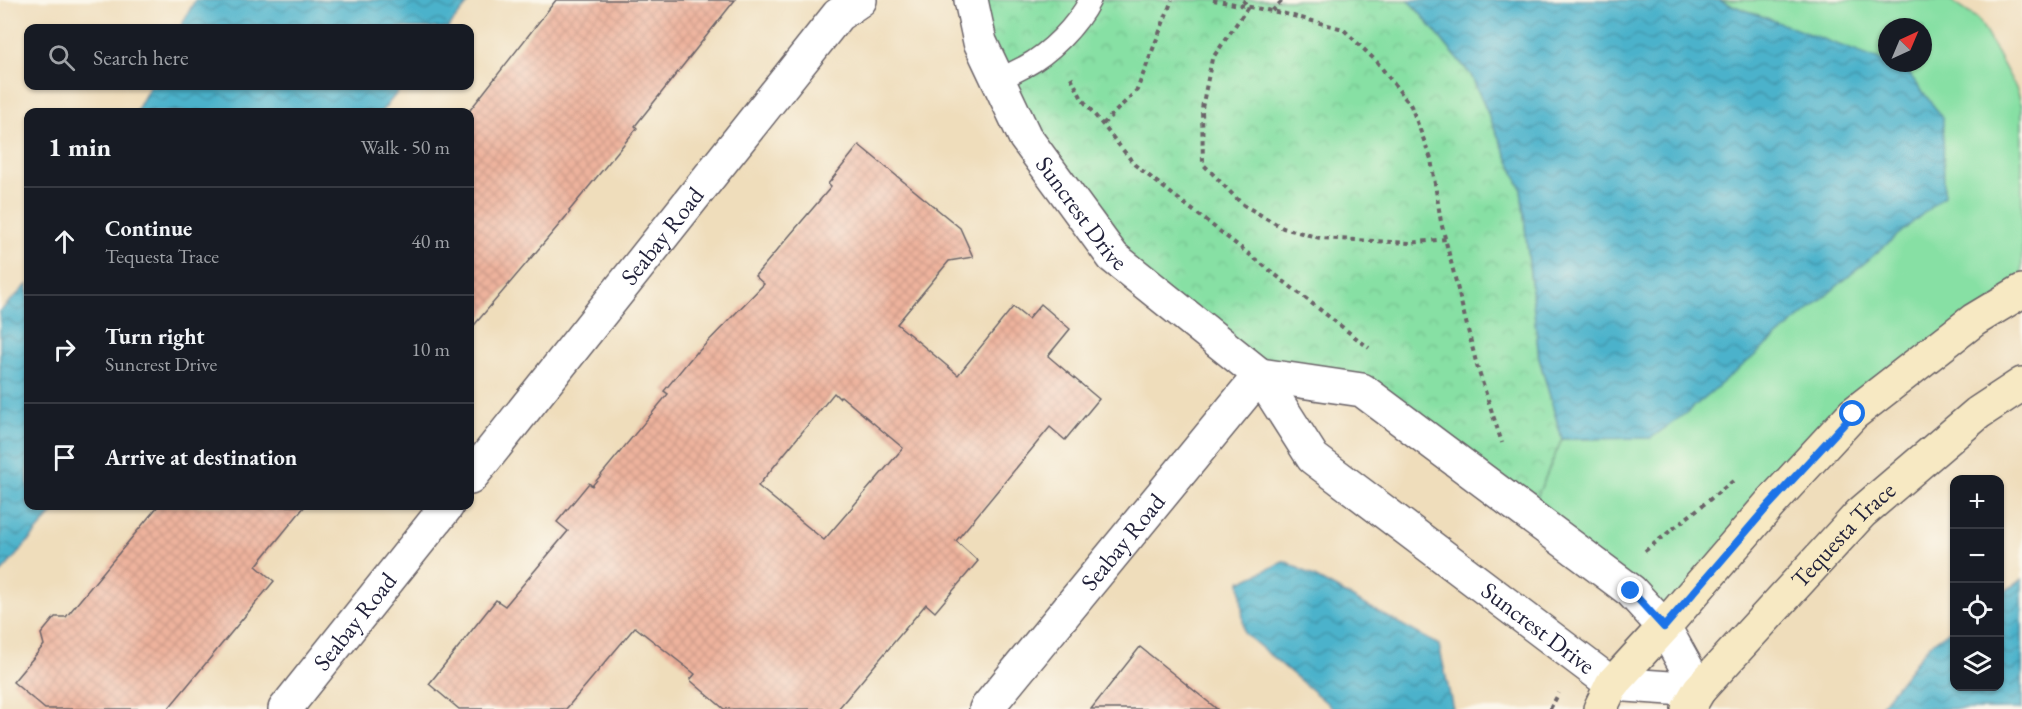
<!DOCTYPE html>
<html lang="en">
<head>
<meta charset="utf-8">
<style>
	body { margin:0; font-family:"EB Garamond",serif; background:#242831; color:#f1f3f6 }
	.controls { position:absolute; right:18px; bottom:18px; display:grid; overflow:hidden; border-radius:12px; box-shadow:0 2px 4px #0004 }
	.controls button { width:54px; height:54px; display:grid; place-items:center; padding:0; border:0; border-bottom:2px solid #363941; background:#171b24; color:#f1f3f6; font:30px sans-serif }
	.compass { position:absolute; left:1878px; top:18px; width:54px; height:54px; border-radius:50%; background:#171b24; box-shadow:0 2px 4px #0004; rotate:44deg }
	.stop { position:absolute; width:18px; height:18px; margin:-14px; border:4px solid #1a73e8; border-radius:50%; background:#fff }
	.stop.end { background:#1a73e8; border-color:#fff; box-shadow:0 2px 6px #0008 }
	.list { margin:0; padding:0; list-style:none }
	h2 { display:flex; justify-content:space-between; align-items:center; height:78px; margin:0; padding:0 24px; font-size:26px }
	h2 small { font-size:20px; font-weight:400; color:#9ea1a6 }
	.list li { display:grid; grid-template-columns:39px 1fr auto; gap:18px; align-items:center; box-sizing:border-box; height:108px; padding:0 24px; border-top:2px solid #363941 }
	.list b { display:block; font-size:22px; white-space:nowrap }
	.list p { margin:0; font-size:20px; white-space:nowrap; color:#9ea1a6 }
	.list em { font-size:20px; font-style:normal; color:#9ea1a6 }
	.icon { flex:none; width:33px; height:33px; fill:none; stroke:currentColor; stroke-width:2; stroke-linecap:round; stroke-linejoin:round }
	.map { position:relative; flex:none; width:2022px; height:709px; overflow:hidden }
	.search { position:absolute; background:#171b24; box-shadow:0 2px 4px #0004; left:24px; top:24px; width:450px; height:66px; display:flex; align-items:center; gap:15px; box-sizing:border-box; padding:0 21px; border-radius:12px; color:#9ea1a6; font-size:22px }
	.panel { position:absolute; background:#171b24; box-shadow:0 2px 4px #0004; left:24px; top:108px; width:450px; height:402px; border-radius:12px }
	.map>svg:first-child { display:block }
</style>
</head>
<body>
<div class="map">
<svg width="2022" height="709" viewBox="0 0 2022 709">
	<defs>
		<pattern id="park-crowns" width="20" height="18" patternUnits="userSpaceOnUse" patternTransform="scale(1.5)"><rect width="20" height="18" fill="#87e0a4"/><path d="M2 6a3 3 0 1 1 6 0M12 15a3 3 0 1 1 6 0" fill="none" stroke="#74c08e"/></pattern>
		<pattern id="water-waves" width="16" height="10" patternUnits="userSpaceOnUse" patternTransform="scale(1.5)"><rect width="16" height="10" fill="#4cb2cb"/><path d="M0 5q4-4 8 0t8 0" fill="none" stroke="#3f90a6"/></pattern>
		<pattern id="building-cross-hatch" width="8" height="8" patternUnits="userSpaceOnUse" patternTransform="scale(1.5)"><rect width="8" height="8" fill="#eeb39d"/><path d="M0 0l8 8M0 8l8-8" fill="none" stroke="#cc9a88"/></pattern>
	</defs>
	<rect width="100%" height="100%" fill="#fbf7ec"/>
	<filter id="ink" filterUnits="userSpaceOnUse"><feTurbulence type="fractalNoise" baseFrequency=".0167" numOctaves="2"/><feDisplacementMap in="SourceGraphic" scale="12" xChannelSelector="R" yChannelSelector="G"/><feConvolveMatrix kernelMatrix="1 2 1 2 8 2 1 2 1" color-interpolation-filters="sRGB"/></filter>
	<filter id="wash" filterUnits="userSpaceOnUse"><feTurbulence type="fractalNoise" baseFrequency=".008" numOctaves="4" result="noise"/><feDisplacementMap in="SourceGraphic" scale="24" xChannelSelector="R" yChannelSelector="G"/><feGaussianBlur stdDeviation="1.35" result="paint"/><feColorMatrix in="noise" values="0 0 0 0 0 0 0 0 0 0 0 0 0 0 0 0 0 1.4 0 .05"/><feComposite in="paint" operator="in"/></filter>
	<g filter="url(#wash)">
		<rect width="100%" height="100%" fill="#efddbb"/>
		<!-- green -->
		<path fill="#87e0a4" stroke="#548170" stroke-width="1.5" fill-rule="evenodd" d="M 1718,0 L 1950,0 L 1979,20 L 2018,92 L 2022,107 L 2022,291 L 1853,414 L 1664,627 L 1529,515 L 1562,439 L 1651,438 L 1906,71 ZM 1887,27 L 1923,27 L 1923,63 L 1887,63 Z"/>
		<!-- park -->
		<path fill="url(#park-crowns)" stroke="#548170" stroke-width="1.5" d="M 971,0 L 1409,0 L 1471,75 L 1521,188 L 1539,358 L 1562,439 L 1529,515 L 1362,390 L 1260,375 L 1113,257 L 1025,137 Z"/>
		<!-- water -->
		<g fill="url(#water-waves)" stroke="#376a83" stroke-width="1.5">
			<path d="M 195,0 L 471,0 L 448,28 L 180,28 Z"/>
			<path d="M 1409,0 L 1718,0 L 1906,70 L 1943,118 L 1944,196 L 1690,410 L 1651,438 L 1562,439 L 1539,358 L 1521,188 L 1471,75 Z"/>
			<path d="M 150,86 L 403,86 L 381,112 L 136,112 Z"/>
			<path d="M 28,284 L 28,506 L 59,506 L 0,574 L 0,311 Z"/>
			<path d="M 1285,561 L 1439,645 L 1453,709 L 1334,709 L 1244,633 L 1240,582 Z"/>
			<path d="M 2022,579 L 2022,709 L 1878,709 L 1928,646 L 1954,627 L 1954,686 L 2000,686 L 2000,595 Z"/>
		</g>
		<g id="blocks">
			<!-- building -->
			<g fill="url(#building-cross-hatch)" fill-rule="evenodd">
				<path d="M 556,0 L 735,0 L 635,126 L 637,128 L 569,211 L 570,212 L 470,330 L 470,110 Z"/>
				<path d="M 859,145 L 960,228 L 973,257 L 949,261 L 897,324 L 958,375 L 1013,307 L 1028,319 L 1041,304 L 1070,329 L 1048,356 L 1099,399 L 1065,440 L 1050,427 L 956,541 L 978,561 L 935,612 L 926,604 L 838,709 L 724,709 L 690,680 L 695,674 L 635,627 L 566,709 L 459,709 L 429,684 L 496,600 L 505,606 L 568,531 L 557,522 L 589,483 L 592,486 L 668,394 L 664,391 L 696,352 L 697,353 L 764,284 L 755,276 L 831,187 L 828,184 ZM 834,393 L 839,398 L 841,396 L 903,448 L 824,540 L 758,486 Z"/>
				<path d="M 158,506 L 305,506 L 256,566 L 274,581 L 168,709 L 45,709 L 13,682 L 44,645 L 41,634 L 55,617 L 66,617 Z"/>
				<path d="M 1140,647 L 1217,709 L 1091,709 Z"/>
			</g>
		</g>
	</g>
	<g filter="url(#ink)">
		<use href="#blocks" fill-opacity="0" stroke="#6a6368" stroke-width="1.5"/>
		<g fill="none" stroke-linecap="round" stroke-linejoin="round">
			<defs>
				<path id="lane" d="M 998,79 C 1006,76 1015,72 1024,67 C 1049,54 1077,26 1090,0"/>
				<g id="street">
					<path id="s1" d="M 971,0 L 980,42 L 1025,137 L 1113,257 L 1260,375 L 1313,458 L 1612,684 L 1699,690"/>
					<path d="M 1260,375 L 1362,390 L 1631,591 L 1664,627 L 1699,690"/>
					<path id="s2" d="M 470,478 L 838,15 L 860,0"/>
					<path id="s3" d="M 285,709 L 447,506"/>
					<path id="s4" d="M 986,709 L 1260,375"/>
				</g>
				<g id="secondary">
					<path d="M 1600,709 L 1612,684 L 1664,627 L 1769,505 L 1853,414 L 1974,320 L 2022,291"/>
					<path id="s5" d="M 1688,709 L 1699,690 L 1861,513 L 1978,413 L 2022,384"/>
				</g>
			</defs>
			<!-- lane casing -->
			<use href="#lane" stroke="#6a6368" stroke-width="24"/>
			<!-- street casing -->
			<use href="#street" stroke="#6a6368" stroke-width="36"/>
			<!-- secondary casing -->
			<use href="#secondary" stroke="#6a6368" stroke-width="36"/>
			<!-- path -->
			<g stroke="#6a6368" stroke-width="4" stroke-dasharray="4.5 4.5" stroke-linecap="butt">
				<path d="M 1213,0 L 1282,13 L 1343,29 L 1377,62 L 1411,106 L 1431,159 L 1441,222 L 1477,366 L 1502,443"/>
				<path d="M 1243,0 L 1248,7 L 1212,59 L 1202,108 L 1203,164 L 1242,204 L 1283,228 L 1320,238 L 1410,243 L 1446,239"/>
				<path d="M 1272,11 L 1283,0"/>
				<path d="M 1071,77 L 1082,99 L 1135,165 L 1369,348"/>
				<path d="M 1103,124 L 1137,90 L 1172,0"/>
				<path d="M 1645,551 L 1733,481"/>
				<path d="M 1550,709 L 1559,693"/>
			</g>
			<!-- lane -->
			<use href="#lane" stroke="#fff" stroke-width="21"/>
			<!-- street -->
			<use href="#street" stroke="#fff" stroke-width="33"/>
			<!-- secondary -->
			<use href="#secondary" stroke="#f7e9c3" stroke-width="33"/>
		</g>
	</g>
	<g fill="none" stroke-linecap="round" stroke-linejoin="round" filter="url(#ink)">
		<!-- route -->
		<path stroke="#1a73e8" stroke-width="8" d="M 1631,591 L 1664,627 L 1769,505 L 1853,414"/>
	</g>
	<g text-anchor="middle" stroke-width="6" stroke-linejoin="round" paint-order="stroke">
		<!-- street labels -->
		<g font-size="24" fill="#22223b" stroke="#fbf7ec">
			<text dy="8" stroke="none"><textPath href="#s1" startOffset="243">Suncrest Drive</textPath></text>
			<text dy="8" stroke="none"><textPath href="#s2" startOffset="309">Seabay Road</textPath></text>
			<text dy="8" stroke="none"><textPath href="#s5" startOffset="234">Tequesta Trace</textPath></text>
			<text dy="8" stroke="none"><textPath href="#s4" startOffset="216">Seabay Road</textPath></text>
			<text dy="8" stroke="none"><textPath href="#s3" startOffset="112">Seabay Road</textPath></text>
			<text dy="8" stroke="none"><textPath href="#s1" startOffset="866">Suncrest Drive</textPath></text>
		</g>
	</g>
</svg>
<div class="controls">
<button>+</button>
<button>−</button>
<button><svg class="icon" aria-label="locate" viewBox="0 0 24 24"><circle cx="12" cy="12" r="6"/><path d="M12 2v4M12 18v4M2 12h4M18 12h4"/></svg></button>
<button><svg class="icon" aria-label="layers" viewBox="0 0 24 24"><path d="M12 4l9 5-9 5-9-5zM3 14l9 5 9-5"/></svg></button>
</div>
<svg class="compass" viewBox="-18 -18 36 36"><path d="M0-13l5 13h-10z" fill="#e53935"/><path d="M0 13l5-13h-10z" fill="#9ea1a6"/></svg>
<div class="stop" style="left:1853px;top:414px"></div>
<div class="stop end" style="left:1631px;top:591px"></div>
<div class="search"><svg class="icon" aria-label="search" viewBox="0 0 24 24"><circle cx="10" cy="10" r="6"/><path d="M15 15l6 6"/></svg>Search here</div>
<section class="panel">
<h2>1 min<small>Walk · 50 m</small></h2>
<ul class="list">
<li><svg class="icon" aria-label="ahead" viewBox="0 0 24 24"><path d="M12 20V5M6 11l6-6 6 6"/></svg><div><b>Continue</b><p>Tequesta Trace</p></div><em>40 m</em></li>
<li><svg class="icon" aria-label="right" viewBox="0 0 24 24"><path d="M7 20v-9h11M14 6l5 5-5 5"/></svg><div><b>Turn right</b><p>Suncrest Drive</p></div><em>10 m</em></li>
<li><svg class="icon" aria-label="arrive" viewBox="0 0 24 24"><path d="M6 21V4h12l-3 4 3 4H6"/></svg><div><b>Arrive at destination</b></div></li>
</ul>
</section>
</div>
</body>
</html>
